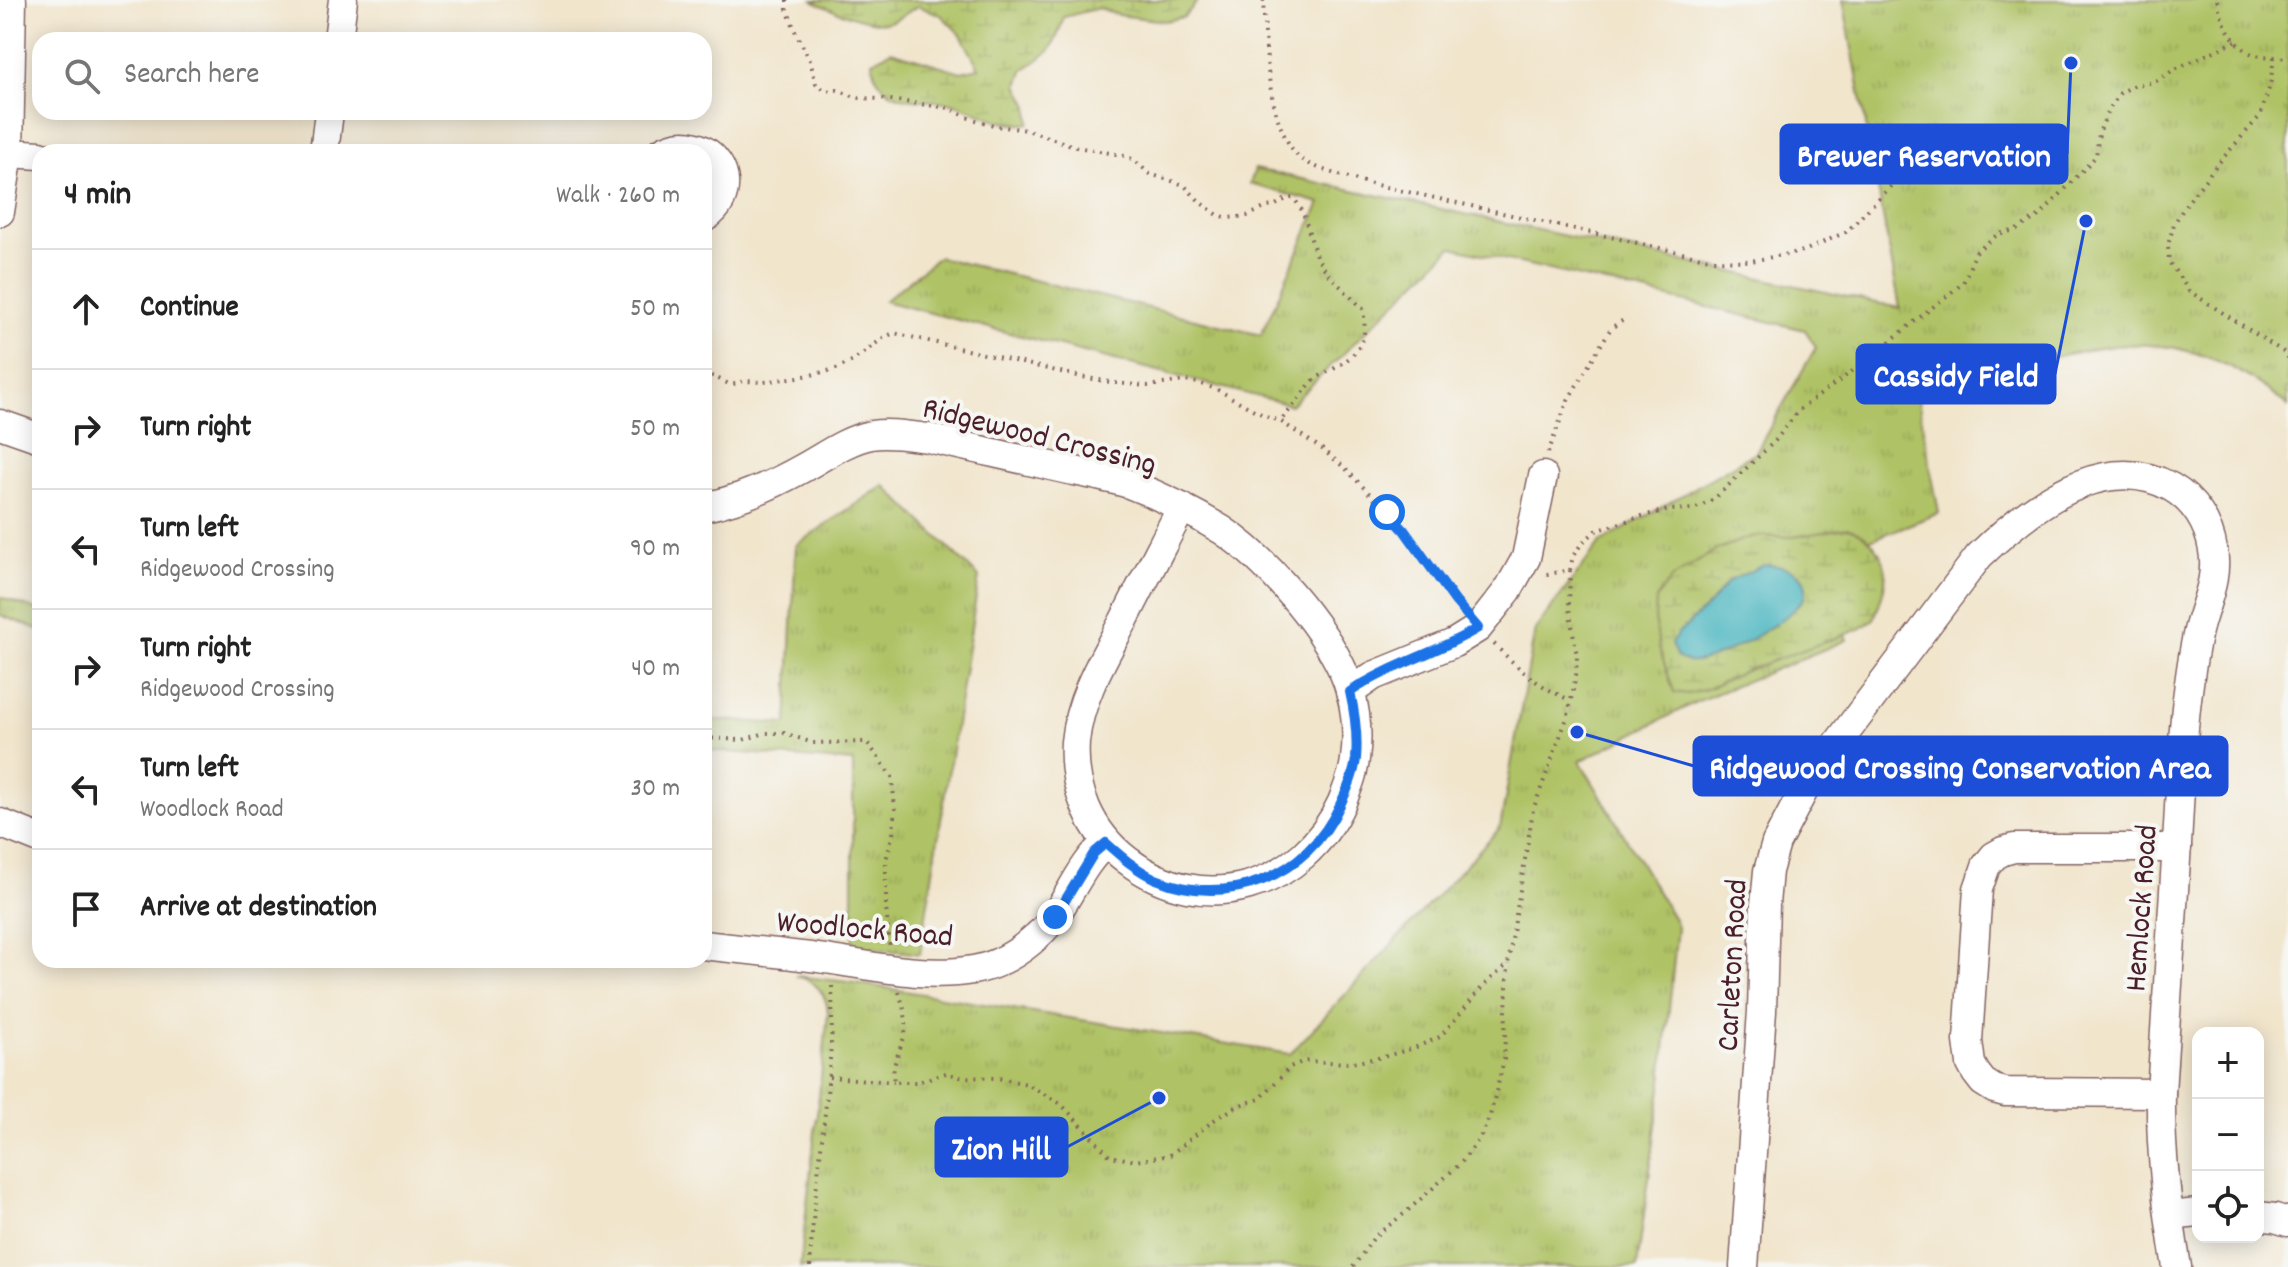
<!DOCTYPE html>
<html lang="en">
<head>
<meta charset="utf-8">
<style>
	body { margin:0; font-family:Dekko,sans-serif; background:#f6f6f6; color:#222 }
	.controls { position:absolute; right:24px; bottom:24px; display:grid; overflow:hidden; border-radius:16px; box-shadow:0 4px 20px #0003 }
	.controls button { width:72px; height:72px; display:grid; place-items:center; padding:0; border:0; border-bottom:2px solid #e0e0e0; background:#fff; color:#222; font:40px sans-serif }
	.stop { position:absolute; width:24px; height:24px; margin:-18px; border:6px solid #1a73e8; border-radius:50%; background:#fff }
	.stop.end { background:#1a73e8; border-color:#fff; box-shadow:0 2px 8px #0008 }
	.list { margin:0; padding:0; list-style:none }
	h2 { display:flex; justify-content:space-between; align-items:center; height:104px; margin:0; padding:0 32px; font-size:34px }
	h2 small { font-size:26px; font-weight:400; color:#767676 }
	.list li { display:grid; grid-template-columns:52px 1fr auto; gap:24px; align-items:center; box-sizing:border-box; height:120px; padding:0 32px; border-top:2px solid #e0e0e0 }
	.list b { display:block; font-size:30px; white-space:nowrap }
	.list p { margin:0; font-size:26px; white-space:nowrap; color:#767676 }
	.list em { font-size:26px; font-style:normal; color:#767676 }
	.icon { flex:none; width:44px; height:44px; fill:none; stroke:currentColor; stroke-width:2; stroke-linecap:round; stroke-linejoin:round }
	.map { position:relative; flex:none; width:2288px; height:1267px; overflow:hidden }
	.search { position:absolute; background:#fff; box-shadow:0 4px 20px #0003; left:32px; top:32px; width:680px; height:88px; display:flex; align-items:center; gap:20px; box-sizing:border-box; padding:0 28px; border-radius:24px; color:#767676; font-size:30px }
	.panel { position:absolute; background:#fff; box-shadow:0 4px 20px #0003; left:32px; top:144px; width:680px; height:824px; border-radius:24px }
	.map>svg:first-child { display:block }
</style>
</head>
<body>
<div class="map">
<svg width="2288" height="1267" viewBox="0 0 2288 1267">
	<defs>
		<pattern id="grass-tufts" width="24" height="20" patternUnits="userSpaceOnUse" patternTransform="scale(2)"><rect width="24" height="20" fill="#afc265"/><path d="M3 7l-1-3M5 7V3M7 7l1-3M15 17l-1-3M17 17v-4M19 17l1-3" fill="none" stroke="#98a658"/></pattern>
		<pattern id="wetland-marsh" width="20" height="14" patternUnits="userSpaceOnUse" patternTransform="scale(2)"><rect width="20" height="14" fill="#afc265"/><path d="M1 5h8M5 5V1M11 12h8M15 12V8" fill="none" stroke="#98a658"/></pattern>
	</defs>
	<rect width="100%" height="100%" fill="#f6f6f2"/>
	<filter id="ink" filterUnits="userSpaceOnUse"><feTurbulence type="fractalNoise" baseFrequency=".0125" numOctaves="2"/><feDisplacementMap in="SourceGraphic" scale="16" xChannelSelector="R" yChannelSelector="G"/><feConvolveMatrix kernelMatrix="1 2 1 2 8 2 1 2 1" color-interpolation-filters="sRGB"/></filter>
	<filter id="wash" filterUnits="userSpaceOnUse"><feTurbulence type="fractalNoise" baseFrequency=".006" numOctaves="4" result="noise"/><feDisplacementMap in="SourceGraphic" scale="32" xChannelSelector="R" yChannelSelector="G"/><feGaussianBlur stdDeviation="1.8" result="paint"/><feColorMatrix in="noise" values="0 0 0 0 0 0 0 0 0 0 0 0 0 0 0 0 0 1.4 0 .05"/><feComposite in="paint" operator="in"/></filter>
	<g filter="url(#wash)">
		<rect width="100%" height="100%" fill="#f1e5cc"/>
		<!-- grass -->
		<g fill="url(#grass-tufts)" stroke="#7c7048" stroke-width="2">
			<path d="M 1843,0 L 2288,0 L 2288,406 C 2242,367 2188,341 2126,345 C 2098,347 2070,354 2042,359 C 1999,367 1957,376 1915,384 L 1939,513 L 1816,561 L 1847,640 L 1696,702 L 1580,761 L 1675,921 L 1677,928 L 1662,1081 L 1637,1267 L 800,1267 L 828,1014 C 827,994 816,980 796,976 L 849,982 L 1290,1054 L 1500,828 L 1535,630 L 1600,543 L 1756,452 L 1816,347 L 1805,330 L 1452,247 L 1291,405 L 884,301 L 938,257 L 1261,335 L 1320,203 L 1250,184 L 1255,169 L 1900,308 Z"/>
			<path d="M 884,485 L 979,577 L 920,954 L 853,946 L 853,762 L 704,750 L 704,719 L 787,724 L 796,545 Z"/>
			<path d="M 0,597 L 40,611 L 40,630 L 0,615 Z"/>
		</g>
		<!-- wetland -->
		<g fill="url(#wetland-marsh)" stroke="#7c7048" stroke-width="2" fill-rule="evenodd">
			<path d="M 813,0 L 1199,0 L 1184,17 L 1165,21 L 1118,15 L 1099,8 L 1064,17 C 1053,49 1053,52 1024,69 L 1018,85 L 1029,106 L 1030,123 C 1003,129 978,110 952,103 C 934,99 904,102 890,92 C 878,84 873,74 872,61 L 891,51 L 961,72 L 979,68 L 961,35 L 941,15 L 918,6 C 909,11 898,20 889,22 C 875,26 825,9 813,0 Z"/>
			<path d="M 1847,528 C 1866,533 1880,547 1885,568 C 1888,583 1879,604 1874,619 L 1860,629 L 1745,671 L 1707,689 L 1688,694 L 1674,692 L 1659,648 L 1655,618 L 1656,599 L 1671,579 L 1716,550 L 1747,538 L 1755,536 L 1793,537 ZM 1729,581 L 1806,588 L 1803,600 L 1792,609 L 1677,657 L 1671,644 L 1678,634 L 1710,604 Z"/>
		</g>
		<!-- water -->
		<path fill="#45b4bf" stroke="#486a75" stroke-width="2" d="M 1764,565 C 1781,565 1814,571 1804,597 C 1795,618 1712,666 1688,662 C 1684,661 1681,659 1677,657 L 1671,644 L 1678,634 L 1710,604 L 1729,581 Z"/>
	</g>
	<g filter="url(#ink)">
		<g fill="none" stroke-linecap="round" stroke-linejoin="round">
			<defs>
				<g id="minor">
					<path d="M 338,40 L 343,0"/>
					<path d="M 324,152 L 329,112"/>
					<path d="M 661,152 C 709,124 750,189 704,218"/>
					<path d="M 9,153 L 40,155"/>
					<path d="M 0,212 L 9,153 L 12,0"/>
					<path d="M 0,424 L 40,438"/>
					<path d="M 704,507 C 740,500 771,486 803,468 C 825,456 846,440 871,435 C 890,432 909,436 928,438 C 972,448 1016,458 1060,468 C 1083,473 1107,477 1129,484 C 1161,496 1193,512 1222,530 C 1266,559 1321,623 1343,671 C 1355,698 1359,730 1355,759 C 1354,774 1347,789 1342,802 C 1303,888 1203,919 1127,860 C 1090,832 1072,788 1075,742 C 1079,699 1103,659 1123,622 C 1142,584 1162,546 1182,507"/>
					<path d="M 1350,692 L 1373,676 L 1454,643 L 1478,628 L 1486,618 L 1508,590 L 1526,558 L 1543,476"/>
					<path d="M 0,823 L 40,839"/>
					<path d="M 704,945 C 747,950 790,954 832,960 C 878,967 927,978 973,970 C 997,966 1020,952 1037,936 C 1067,910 1076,868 1106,843"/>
					<path d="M 2161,1093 L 2005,1092 L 1994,1089 L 1983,1082 L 1976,1073 L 1971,1064 L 1968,1041 L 1978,889 L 1986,866 L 1994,856 L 2003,851 L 2014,848 L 2177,848"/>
					<path d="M 2170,1216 L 2198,1213"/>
					<path d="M 2258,1216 L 2275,1218 L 2288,1222"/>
					<path d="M 1744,1267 L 1762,1011 L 1765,904 L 1768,871 L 1776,843 L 1804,790 L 1828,756 L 1979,556 C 2026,510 2102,449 2171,487 C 2194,500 2209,524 2213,550 C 2218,578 2206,601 2199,627 C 2193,650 2190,675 2187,699 C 2181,747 2180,796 2177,844 C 2172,927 2167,1010 2161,1093 C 2160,1151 2167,1209 2177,1267"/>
				</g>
			</defs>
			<!-- minor casing -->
			<use href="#minor" stroke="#846463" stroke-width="31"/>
			<!-- path -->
			<g stroke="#846463" stroke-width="4" stroke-dasharray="2 6" stroke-linecap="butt">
				<path d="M 787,0 L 787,9 L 796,33 L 810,60 L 816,84 L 826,91 L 837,90 L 858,98 L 884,99 L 949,108 L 969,118 L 997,126 L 1027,130 L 1077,147 L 1126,156 L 1134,160 L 1150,174 L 1184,185 L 1201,203 L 1218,215 L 1228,218 L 1247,216 L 1267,207 L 1274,206 L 1288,198 L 1294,198 L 1303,212 L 1316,256 L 1328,274 L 1363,309 C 1368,339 1361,352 1335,368 C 1327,373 1320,375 1313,381 C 1301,394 1292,409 1280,421"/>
				<path d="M 1263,0 C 1266,45 1266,120 1297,155 C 1310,169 1353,179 1372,184 L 1714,260 L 1751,261 L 1804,251 L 1846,232 L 1891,186"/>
				<path d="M 2217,0 C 2221,20 2234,49 2256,55 C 2266,57 2278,57 2288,58"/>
				<path d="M 2274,57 L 2270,86 L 2260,116 L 2215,167 L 2187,203 L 2174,224 L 2168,245 L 2169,262 L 2189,291 L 2285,353 L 2288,358"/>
				<path d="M 704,372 L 729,384 L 736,384 L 743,381 L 764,382 L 811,375 L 836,369 L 853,361 L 883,338 L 894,333 L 1082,377 L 1116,383 L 1147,386 L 1185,381 L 1199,383 L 1216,389 L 1263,415 L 1280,421 L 1322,449 L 1346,469 L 1404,530 L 1464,611"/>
				<path d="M 1548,453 L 1568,400 L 1611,328 L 1625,319"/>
				<path d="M 1570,570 L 1573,556 L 1582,543 L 1596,531 L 1642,516 L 1669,510 L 1694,509 L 1714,499 L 1775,441 L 1799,410 L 1850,373 L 1963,283 L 1976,252 L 1998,234 L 2016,230 L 2042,214 L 2096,156 L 2099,133 L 2108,111 L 2120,93 L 2135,85 L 2155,82 L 2175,69 L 2236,41"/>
				<path d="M 1494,644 C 1519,669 1537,686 1570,700"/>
				<path d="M 704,738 L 743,740 L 765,733 L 784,733 L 813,743 L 867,742 L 892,777 L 895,809 L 893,833 L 886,860 L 886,908 L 890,949"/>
				<path d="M 899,992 C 902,1002 906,1014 906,1025 C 905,1046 890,1061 894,1082 L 917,1082 L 946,1073 L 960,1077 L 998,1078 L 1027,1084 L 1061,1104 L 1110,1156 L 1136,1161 L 1170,1155 L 1218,1117 L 1240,1105 L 1260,1099 L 1290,1067 L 1305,1061 L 1351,1063 L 1383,1057 L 1414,1048 L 1440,1037 L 1485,984 L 1508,964 L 1533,810 L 1568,715 L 1576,675 L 1577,656 L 1569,608 L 1570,570 L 1542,575"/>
				<path d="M 829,1077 L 894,1082"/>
				<path d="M 810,1267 C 814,1172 835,1078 832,983"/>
				<path d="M 1353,1267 L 1375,1236 L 1405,1213 L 1461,1163 L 1480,1138 L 1490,1116 L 1504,1060 L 1508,964"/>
			</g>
			<!-- minor -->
			<use href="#minor" stroke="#fff" stroke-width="28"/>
		</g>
	</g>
	<g fill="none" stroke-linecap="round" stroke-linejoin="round" filter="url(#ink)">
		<!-- route -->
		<path stroke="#1a73e8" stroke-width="10" d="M 1055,917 L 1094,853 L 1106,843 C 1121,856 1137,871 1156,879 C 1228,909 1308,876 1340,805 C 1347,791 1354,775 1356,759 C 1358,736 1355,714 1350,692 C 1390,665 1437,653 1478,628 L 1455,601 L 1404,530 L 1387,512"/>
	</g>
	<g text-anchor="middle" stroke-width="8" stroke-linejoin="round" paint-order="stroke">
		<!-- street labels -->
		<g font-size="32" fill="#4a1f2b" stroke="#f6f6f2">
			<text transform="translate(1040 434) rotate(14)" y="11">Ridgewood Crossing</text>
			<text transform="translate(2139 908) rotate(-86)" y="11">Hemlock Road</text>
			<text transform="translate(865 927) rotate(5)" y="11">Woodlock Road</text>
			<text transform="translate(1730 965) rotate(-87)" y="11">Carleton Road</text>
		</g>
	</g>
	<!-- callouts -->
	<path fill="none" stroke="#1d4ed8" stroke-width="3" d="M2071 63L2067 154M2086 221L2055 374M1577 732L1694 766M1159 1098L1067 1147"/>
	<g fill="#1d4ed8" stroke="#f6f6f2" stroke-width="3">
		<circle cx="2071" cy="63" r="8"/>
		<circle cx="2086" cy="221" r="8"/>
		<circle cx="1577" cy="732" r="8"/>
		<circle cx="1159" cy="1098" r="8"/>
	</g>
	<g fill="#1d4ed8" stroke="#1d4ed8" stroke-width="3">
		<rect x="1781" y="125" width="286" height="58" rx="8"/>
		<rect x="1857" y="345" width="198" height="58" rx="8"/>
		<rect x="1694" y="737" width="533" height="58" rx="8"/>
		<rect x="936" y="1118" width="131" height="58" rx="8"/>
	</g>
	<g font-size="34" text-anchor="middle" font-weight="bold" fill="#fff">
		<text x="1924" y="166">Brewer Reservation</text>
		<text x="1956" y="386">Cassidy Field</text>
		<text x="1960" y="778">Ridgewood Crossing Conservation Area</text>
		<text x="1001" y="1159">Zion Hill</text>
	</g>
</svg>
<div class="controls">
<button>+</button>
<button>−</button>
<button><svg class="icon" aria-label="locate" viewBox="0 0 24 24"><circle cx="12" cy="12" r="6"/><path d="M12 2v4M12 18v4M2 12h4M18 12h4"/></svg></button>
</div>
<div class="stop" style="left:1387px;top:512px"></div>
<div class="stop end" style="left:1055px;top:917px"></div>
<div class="search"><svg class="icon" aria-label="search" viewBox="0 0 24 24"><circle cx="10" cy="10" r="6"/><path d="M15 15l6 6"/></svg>Search here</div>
<section class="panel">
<h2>4 min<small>Walk · 260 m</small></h2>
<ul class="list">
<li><svg class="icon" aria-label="ahead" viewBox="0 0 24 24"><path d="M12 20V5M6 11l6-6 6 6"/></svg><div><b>Continue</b></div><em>50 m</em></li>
<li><svg class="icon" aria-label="right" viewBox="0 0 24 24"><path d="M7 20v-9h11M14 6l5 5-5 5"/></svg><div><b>Turn right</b></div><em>50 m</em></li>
<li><svg class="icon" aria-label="left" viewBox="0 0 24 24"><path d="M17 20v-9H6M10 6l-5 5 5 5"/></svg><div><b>Turn left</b><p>Ridgewood Crossing</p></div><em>90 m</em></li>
<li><svg class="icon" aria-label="right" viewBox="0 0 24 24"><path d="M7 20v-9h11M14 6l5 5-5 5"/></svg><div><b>Turn right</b><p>Ridgewood Crossing</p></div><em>40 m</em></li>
<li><svg class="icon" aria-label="left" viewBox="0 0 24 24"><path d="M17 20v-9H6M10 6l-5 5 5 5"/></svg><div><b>Turn left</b><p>Woodlock Road</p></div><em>30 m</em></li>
<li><svg class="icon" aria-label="arrive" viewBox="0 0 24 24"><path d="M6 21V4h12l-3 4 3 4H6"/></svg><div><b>Arrive at destination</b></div></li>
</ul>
</section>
</div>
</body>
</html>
